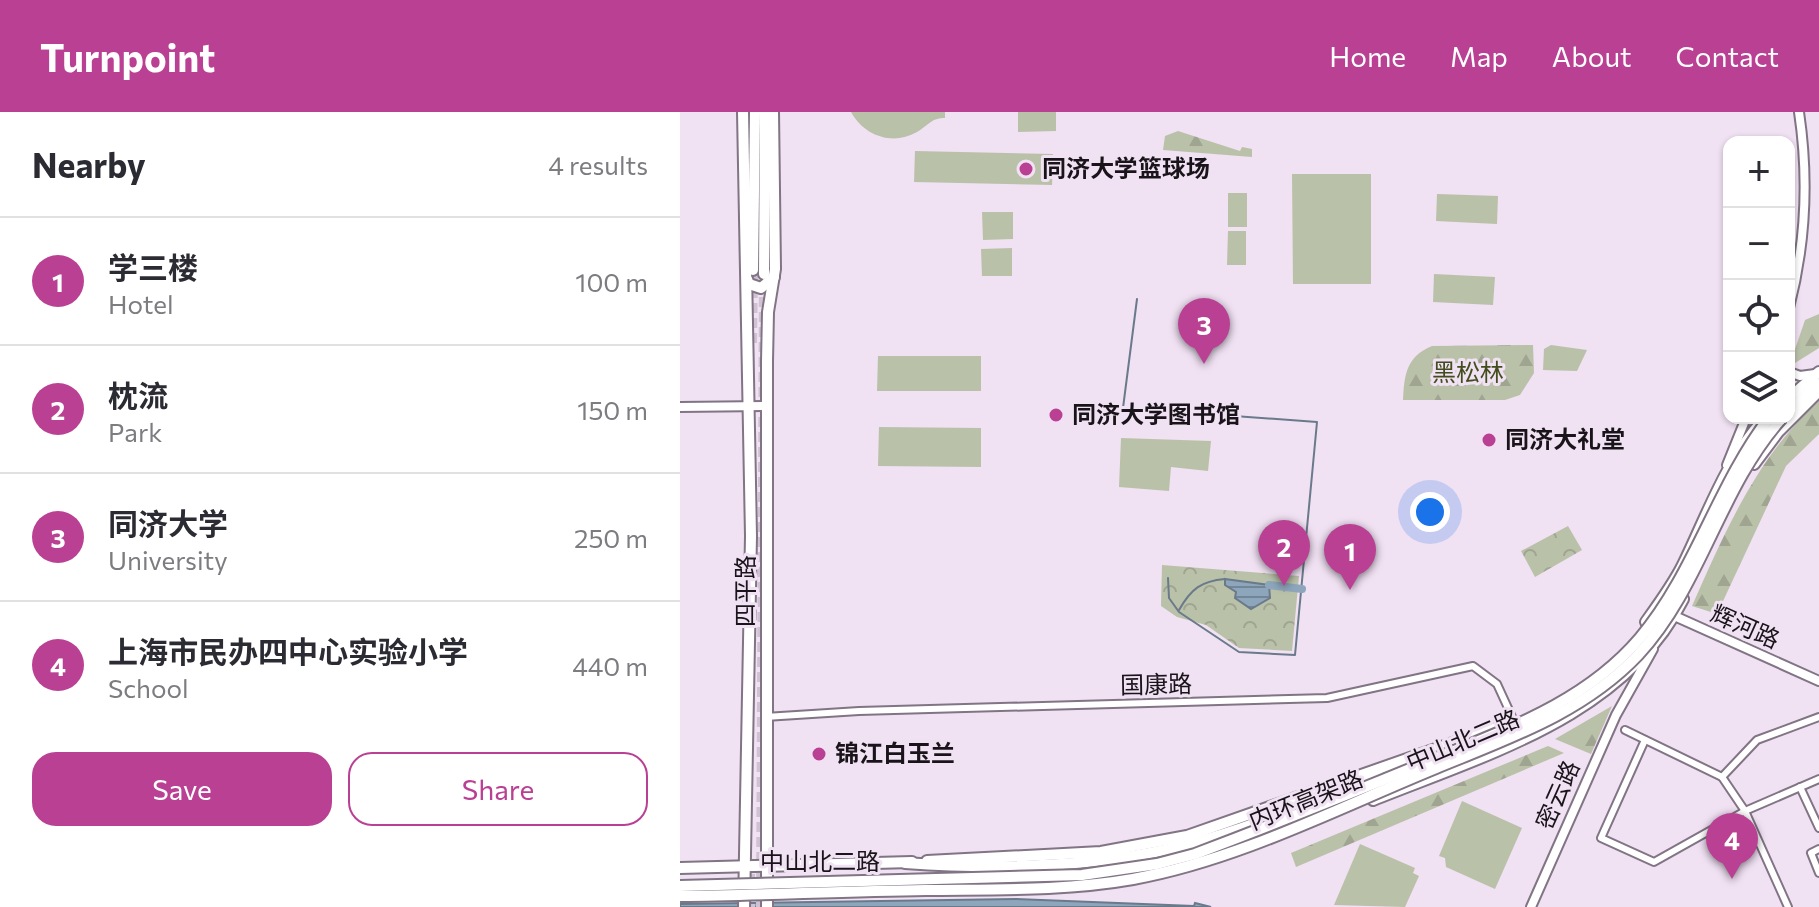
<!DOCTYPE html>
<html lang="en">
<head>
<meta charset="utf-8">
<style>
	body { margin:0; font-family:Commissioner,"Noto Sans SC",sans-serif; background:#f7f7f7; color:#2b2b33 }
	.controls { position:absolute; right:24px; top:24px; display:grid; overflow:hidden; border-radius:16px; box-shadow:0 2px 6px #0004 }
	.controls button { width:72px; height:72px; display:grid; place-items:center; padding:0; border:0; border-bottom:2px solid #e1e1e2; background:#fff; color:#2b2b33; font:40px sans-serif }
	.you { position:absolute; left:750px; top:400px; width:28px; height:28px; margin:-20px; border:6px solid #fff; border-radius:50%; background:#1a73e8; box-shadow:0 0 0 12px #1a73e833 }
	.badge { display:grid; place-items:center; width:52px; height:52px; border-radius:50%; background:#b94093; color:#fff; font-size:26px; font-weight:700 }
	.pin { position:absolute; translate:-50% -66px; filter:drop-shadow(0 2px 4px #0008) }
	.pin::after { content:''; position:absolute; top:42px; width:28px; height:24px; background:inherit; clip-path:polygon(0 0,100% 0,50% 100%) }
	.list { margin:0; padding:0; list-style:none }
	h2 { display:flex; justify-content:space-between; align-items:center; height:104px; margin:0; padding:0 32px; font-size:34px }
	h2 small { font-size:26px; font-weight:400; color:#7c7c81 }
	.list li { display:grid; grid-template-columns:52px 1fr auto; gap:24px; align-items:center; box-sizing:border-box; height:128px; padding:0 32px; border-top:2px solid #e1e1e2 }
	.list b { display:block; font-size:30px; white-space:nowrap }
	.list p { margin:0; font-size:26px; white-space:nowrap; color:#7c7c81 }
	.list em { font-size:26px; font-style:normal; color:#7c7c81 }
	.actions { display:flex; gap:16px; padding:24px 32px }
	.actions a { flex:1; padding:18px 0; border:2px solid #b94093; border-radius:24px; text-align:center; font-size:28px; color:#b94093 }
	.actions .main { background:#b94093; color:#fff }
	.icon { flex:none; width:44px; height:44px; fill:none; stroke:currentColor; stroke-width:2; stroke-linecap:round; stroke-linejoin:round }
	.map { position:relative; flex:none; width:1139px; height:795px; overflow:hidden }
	header { display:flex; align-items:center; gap:48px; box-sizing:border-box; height:112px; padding:0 40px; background:#b94093; color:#fff }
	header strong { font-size:38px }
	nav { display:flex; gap:44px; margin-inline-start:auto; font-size:28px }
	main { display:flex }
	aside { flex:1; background:#fff }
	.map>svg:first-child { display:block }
</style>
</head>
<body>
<header>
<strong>Turnpoint</strong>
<nav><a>Home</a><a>Map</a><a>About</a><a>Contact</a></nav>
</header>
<main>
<aside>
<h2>Nearby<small>4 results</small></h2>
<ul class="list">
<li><span class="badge">1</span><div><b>学三楼</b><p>Hotel</p></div><em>100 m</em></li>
<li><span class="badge">2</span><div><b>枕流</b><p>Park</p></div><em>150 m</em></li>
<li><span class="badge">3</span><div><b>同济大学</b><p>University</p></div><em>250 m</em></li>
<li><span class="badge">4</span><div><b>上海市民办四中心实验小学</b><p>School</p></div><em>440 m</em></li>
</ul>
<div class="actions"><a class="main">Save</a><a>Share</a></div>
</aside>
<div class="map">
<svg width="1139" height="795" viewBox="0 0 1139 795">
	<defs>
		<pattern id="forest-firs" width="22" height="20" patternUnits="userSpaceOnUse" patternTransform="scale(2)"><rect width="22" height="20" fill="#bac1a9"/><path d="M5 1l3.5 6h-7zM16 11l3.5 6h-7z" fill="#9fa591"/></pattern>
		<pattern id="park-crowns" width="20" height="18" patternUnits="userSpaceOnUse" patternTransform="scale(2)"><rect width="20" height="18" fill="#bac1a9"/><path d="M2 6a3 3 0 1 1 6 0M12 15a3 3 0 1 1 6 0" fill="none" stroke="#9fa591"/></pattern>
		<pattern id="water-rules" width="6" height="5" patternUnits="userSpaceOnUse" patternTransform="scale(2)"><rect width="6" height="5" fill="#8da6bc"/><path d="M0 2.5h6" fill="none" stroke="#728698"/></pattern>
	</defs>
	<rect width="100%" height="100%" fill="#f0e1f3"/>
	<!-- grass -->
	<g fill="#bac1a9">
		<path d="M 171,0 L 265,0 L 265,6 C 251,6 249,13 237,20 C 213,34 184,24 171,0 Z"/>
		<path d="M 338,0 L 376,0 L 376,19 L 338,20 Z"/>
		<path d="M 235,39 L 373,42 L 372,73 L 234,70 Z"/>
		<path d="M 612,62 L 691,62 L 691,172 L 613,172 Z"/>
		<rect x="548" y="81" width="19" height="34"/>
		<path d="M 757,82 L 818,84 L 817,112 L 756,109 Z"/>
		<path d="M 302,100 L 333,100 L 333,127 L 303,128 Z"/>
		<path d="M 548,119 L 566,119 L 566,153 L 547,153 Z"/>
		<path d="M 332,136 L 332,164 L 302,164 L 301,137 Z"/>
		<path d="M 754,162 L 815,165 L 813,193 L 753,190 Z"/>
		<path d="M 871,233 L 907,238 L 897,259 L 863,258 L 864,237 Z"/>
		<path d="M 198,244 L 301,244 L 301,279 L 197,279 Z"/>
		<path d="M 199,315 L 301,316 L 301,355 L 198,354 Z"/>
		<path d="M 441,326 L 531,329 L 528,359 L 491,355 L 489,379 L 439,375 Z"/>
		<path d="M 782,689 L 842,716 L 815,777 L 766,755 L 765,746 L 759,744 Z"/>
		<path d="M 680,732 L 735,756 L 733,761 L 739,764 L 725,795 L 654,793 Z"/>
	</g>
	<!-- forest -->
	<g fill="url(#forest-firs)">
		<path d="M 498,19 L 560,39 L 562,35 L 572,37 L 572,45 L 483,38 L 485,24 Z"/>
		<path d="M 1139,202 L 1139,236 L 1115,251 L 1113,243 L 1125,208 Z"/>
		<path d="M 853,233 L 854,261 L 840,283 L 825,288 L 723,288 C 724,262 727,244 752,234 Z"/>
		<path d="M 1139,289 L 1139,322 L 1106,354 L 1037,502 L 1012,494 C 1045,420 1077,344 1139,289 Z"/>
		<path d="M 932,594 L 911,642 L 875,627 Z"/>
		<path d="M 868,634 L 884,641 L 616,755 L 611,741 Z"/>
	</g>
	<!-- park -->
	<g fill="url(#park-crowns)">
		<path d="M 888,414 L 902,438 L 855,465 L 841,439 Z"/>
		<path d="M 482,453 L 619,464 L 612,539 L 559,536 L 526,513 L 497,505 L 481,494 Z"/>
	</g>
	<!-- water -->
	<g fill="url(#water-rules)" stroke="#6a7a8b" stroke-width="2">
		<path d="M 545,467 L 589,473 L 590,486 L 571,497 L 555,486 L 556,480 L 545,473 Z"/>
		<path d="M 336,787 L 514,794 L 515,791 L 531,795 L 0,795 L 0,792 Z"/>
	</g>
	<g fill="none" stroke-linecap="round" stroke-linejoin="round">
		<!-- stream -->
		<g stroke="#6a7a8b" stroke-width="2">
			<path d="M 457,187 L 443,296 L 637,310 L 615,543 L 559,540 L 499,500 L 489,486 L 488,466"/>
			<path d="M 499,498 C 511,477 521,469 545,467"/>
		</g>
		<!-- canal -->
		<path stroke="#8da6bc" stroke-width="8" d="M 589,473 L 622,477"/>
		<!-- primary-tunnel -->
		<g stroke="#d0c2d2" stroke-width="10" stroke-dasharray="10 5" stroke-linecap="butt">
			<path d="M 72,231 L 73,161"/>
			<path d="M 70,747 L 70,795"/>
			<path d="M 81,795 L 84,162"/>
		</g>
		<defs>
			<g id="minor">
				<path d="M 85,605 L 179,599 L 647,586 L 793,554 L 817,572 L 834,609"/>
				<path d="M 945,618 L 1042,665 L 1065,699 L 1139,667"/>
				<path d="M 965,628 L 921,726 L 974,750 L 1065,699 L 1108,795"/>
				<path d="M 1042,665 L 1077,628 L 1139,605"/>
				<path d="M 1120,675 L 1139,716"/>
				<path d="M 1139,737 L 1131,741 L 1139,761"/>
			</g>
			<g id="tertiary">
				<path d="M 1109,196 C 1126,131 1129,67 1119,0"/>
				<path d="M 1109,260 L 1120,264 L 1135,262"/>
				<path d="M 0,295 L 87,294"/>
				<path d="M 1047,353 L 1066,306"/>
				<path d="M 990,502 L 1139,569"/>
				<path d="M 851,795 L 936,603 L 973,537"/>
			</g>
			<g id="primary">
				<path d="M 63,0 L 71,424 L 64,795"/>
				<path d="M 73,158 L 75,0"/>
				<path d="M 84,162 L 85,0"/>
				<path d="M 67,167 L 69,172 L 81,176 L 94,165"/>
				<path d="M 1074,352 L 1098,320 L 1139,279"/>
				<path d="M 966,510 C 979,492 993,473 1003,453 C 1028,402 1045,350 1084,307"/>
				<path d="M 693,688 C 807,642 944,604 1003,487"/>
				<path d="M 247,749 L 421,740 L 507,724 L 827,612"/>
				<path d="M 0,756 L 232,750"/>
				<path d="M 406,766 L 446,764"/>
				<path d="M 87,795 L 87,249 L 88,200 L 95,157 L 93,0"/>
			</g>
			<g id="trunk">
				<path d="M 1109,286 L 1139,260"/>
				<path d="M 1109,299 L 1139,272"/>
				<path d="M 225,751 C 311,757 401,756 485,738 C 558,722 628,690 698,665"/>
			</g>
		</defs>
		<!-- minor casing -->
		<use href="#minor" stroke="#817484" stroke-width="10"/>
		<!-- tertiary casing -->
		<use href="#tertiary" stroke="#817484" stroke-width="12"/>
		<!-- primary casing -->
		<use href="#primary" stroke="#817484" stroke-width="14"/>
		<!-- trunk casing -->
		<use href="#trunk" stroke="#817484" stroke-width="14"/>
		<!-- minor -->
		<use href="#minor" stroke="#fff" stroke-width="6"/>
		<!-- tertiary -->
		<use href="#tertiary" stroke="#fff" stroke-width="8"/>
		<!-- primary -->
		<use href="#primary" stroke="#fff" stroke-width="10"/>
		<!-- trunk -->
		<use href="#trunk" stroke="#fff" stroke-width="10"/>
		<defs>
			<g id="trunk-bridge">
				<path d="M 0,774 L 402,763 L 477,752 L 515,742 C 591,713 667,683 742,652 C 821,619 903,593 960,526 C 1015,461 1037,374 1089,306"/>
				<path d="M 0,784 C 82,783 164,779 246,778 C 315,777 385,779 453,767 C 558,748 658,696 756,656 C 829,626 903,601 958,543 C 1022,474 1039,376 1102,306"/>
			</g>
		</defs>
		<!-- trunk-bridge casing -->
		<use href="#trunk-bridge" stroke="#817484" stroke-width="14" stroke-linecap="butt"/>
		<!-- trunk-bridge -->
		<use href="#trunk-bridge" stroke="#fff" stroke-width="10"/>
	</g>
	<!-- markers -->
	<g fill="#b94093" stroke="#f0e1f3" stroke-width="3">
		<circle cx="346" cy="57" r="8"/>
		<circle cx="376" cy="303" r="8"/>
		<circle cx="809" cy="328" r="8"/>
		<circle cx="139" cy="642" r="8"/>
	</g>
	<g text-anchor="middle" stroke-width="6" stroke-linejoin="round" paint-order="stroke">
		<!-- poi labels -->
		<g font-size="24" font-weight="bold" fill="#19131a" stroke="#f0e1f3" text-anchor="start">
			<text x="362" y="65">同济大学篮球场</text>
			<text x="392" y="311">同济大学图书馆</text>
			<text x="825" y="336">同济大礼堂</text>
			<text x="155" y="650">锦江白玉兰</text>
		</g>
		<!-- park labels -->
		<g font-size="24" fill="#414d1c" stroke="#f0e1f3">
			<text x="788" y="269">黑松林</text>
		</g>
		<!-- street labels -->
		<g font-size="24" fill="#19131a" stroke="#f0e1f3">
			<text transform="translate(66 479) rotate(-90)" y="8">四平路</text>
			<text transform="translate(1065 515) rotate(24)" y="8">辉河路</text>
			<text transform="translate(476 573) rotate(-1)" y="8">国康路</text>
			<text transform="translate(783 629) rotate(-23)" y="8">中山北二路</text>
			<text transform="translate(878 683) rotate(-66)" y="8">密云路</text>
			<text transform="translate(626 688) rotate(-22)" y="8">内环高架路</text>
			<text x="140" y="758">中山北二路</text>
		</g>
	</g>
</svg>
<div class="controls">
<button>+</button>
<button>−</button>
<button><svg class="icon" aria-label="locate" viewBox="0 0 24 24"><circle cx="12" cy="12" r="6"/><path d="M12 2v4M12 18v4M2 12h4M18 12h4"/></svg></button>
<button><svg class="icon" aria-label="layers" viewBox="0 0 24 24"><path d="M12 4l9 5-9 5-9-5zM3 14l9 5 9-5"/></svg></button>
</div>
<div class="you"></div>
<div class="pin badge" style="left:670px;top:478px">1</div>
<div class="pin badge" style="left:604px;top:474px">2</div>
<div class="pin badge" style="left:524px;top:252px">3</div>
<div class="pin badge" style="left:1052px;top:767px">4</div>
</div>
</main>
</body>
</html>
